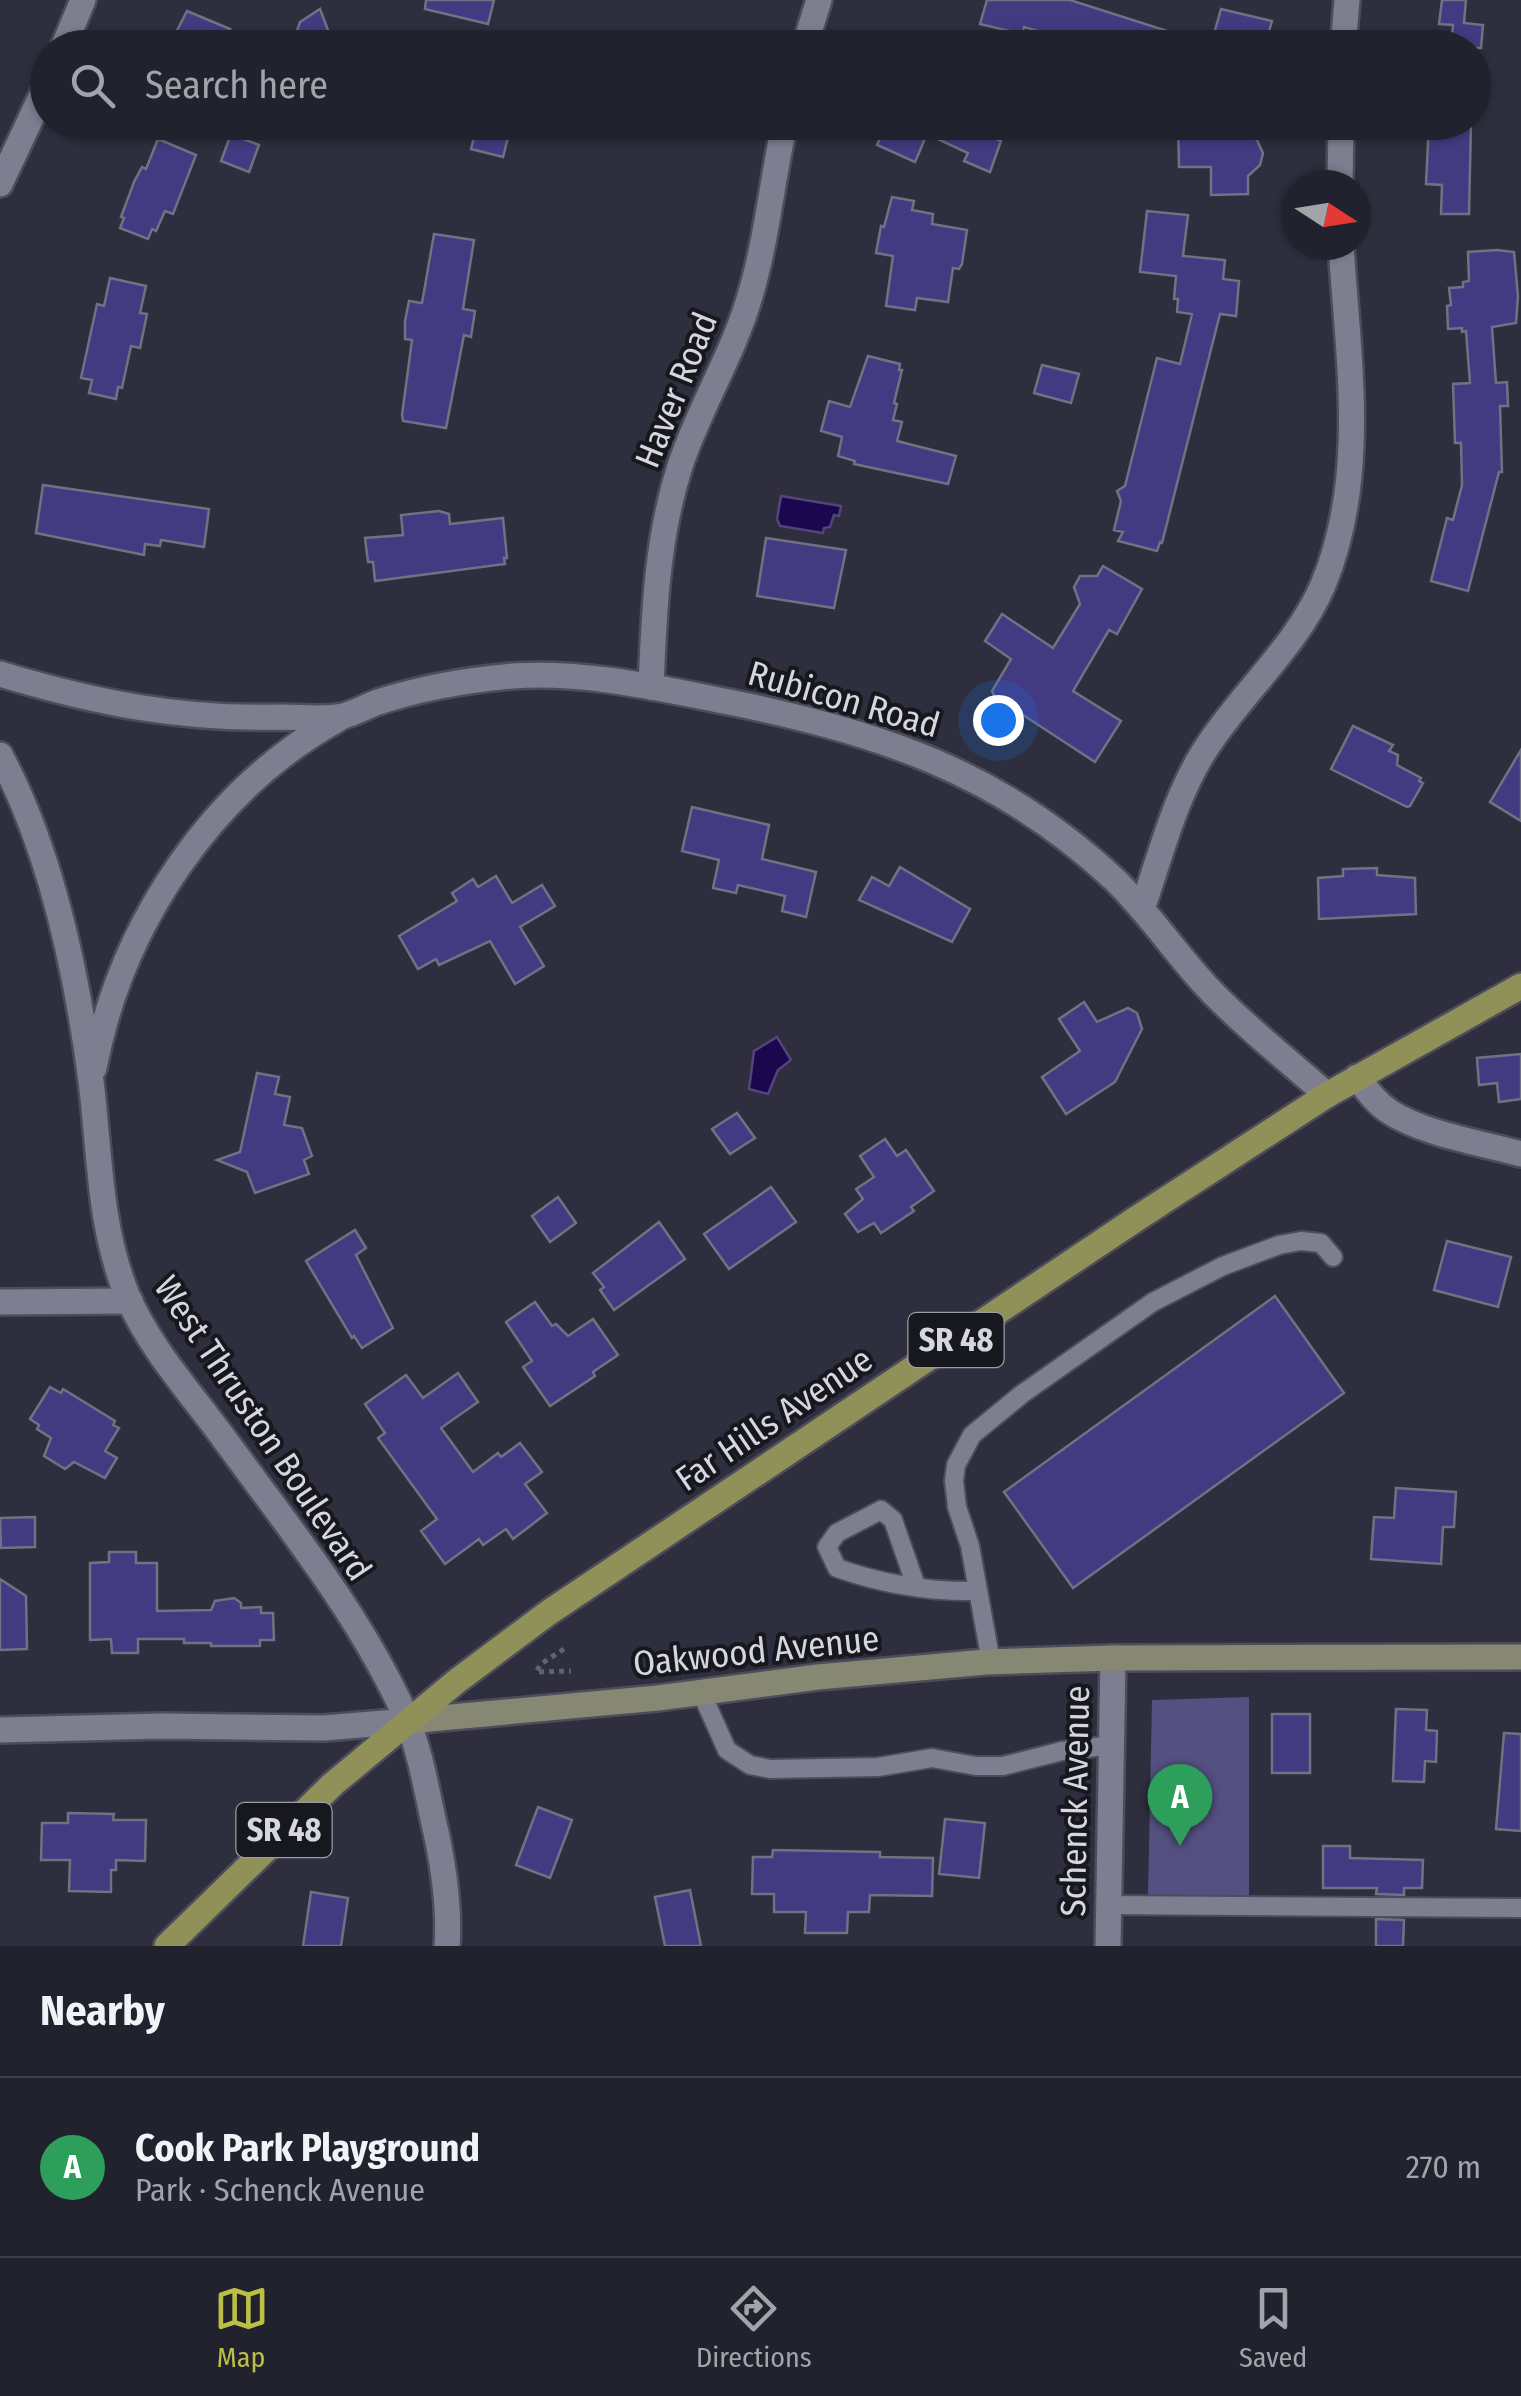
<!DOCTYPE html>
<html lang="en">
<head>
<meta charset="utf-8">
<style>
	body { margin:0; font-family:"Fira Sans Condensed",sans-serif; background:#2e2f3a; color:#f1f3f6 }
	.compass { position:absolute; left:1281px; top:170px; width:90px; height:90px; border-radius:50%; background:#22222e; box-shadow:0 2px 8px #0004; rotate:102deg }
	.you { position:absolute; left:998px; top:720px; width:35px; height:35px; margin:-25px; border:8px solid #fff; border-radius:50%; background:#1a73e8; box-shadow:0 0 0 15px #1a73e833 }
	.badge { display:grid; place-items:center; width:65px; height:65px; border-radius:50%; background:#bbc044; color:#fff; font-size:32px; font-weight:700 }
	.pin { position:absolute; translate:-50% -82px; filter:drop-shadow(0 2px 5px #0008) }
	.pin::after { content:''; position:absolute; top:52px; width:35px; height:30px; background:inherit; clip-path:polygon(0 0,100% 0,50% 100%) }
	.list { margin:0; padding:0; list-style:none }
	h2 { display:flex; justify-content:space-between; align-items:center; height:130px; margin:0; padding:0 40px; font-size:42px }
	h2 small { font-size:32px; font-weight:400; color:#a2a4aa }
	.list li { display:grid; grid-template-columns:65px 1fr auto; gap:30px; align-items:center; box-sizing:border-box; height:180px; padding:0 40px; border-top:2px solid #3f3f4a }
	.list b { display:block; font-size:38px; white-space:nowrap }
	.list p { margin:0; font-size:32px; white-space:nowrap; color:#a2a4aa }
	.list em { font-size:32px; font-style:normal; color:#a2a4aa }
	.icon { flex:none; width:55px; height:55px; fill:none; stroke:currentColor; stroke-width:2; stroke-linecap:round; stroke-linejoin:round }
	.map { position:relative; flex:none; width:1521px; height:1946px; overflow:hidden }
	.search { position:absolute; background:#22222e; box-shadow:0 2px 8px #0004; left:30px; right:30px; top:30px; height:110px; display:flex; align-items:center; gap:25px; box-sizing:border-box; padding:0 35px; border-radius:55px; color:#a2a4aa; font-size:38px }
	.sheet { height:310px; background:#22222e }
	nav { display:flex; justify-content:space-around; align-items:center; box-sizing:border-box; height:140px; border-top:2px solid #3f3f4a; background:#22222e; font-size:28px; color:#a2a4aa }
	nav a { display:grid; justify-items:center; gap:5px }
	nav .on { color:#bbc044 }
	.map>svg:first-child { display:block }
</style>
</head>
<body>
<div class="map">
<svg width="1521" height="1946" viewBox="0 0 1521 1946">
	<rect width="100%" height="100%" fill="#2e2e3e"/>
	<!-- green -->
	<path fill="#545182" d="M 1249,1697 L 1249,1897 L 1148,1895 L 1152,1700 Z"/>
	<!-- water -->
	<g fill="#1b074d" stroke="#534579" stroke-width="2.5">
		<path d="M 781,496 L 841,506 L 839,516 L 834,515 L 830,527 L 824,528 L 823,533 L 780,526 L 777,519 Z"/>
		<path d="M 777,1037 L 791,1060 L 778,1070 L 768,1094 L 749,1089 L 754,1051 Z"/>
	</g>
	<!-- building -->
	<g fill="#433a81" stroke="#717184" stroke-width="2.5">
		<path d="M 426,0 L 494,0 L 488,24 L 425,9 Z"/>
		<path d="M 987,0 L 1070,0 L 1199,41 L 1198,48 L 1098,48 L 1024,27 L 1022,34 L 980,24 Z"/>
		<path d="M 1442,0 L 1466,0 L 1464,23 L 1483,25 L 1481,48 L 1451,48 L 1453,25 L 1439,24 Z"/>
		<path d="M 320,9 L 328,30 L 322,48 L 291,48 L 300,22 Z"/>
		<path d="M 1221,9 L 1272,21 L 1264,48 L 1210,48 Z"/>
		<path d="M 187,11 L 230,29 L 221,37 L 240,43 L 239,48 L 168,48 Z"/>
		<path d="M 478,122 L 512,122 L 503,157 L 471,149 Z"/>
		<path d="M 888,122 L 979,122 L 976,130 L 1001,141 L 990,172 L 964,161 L 968,153 L 927,134 L 915,162 L 877,145 Z"/>
		<path d="M 1178,122 L 1248,122 L 1248,132 L 1257,140 L 1263,153 L 1260,165 L 1248,176 L 1248,194 L 1211,195 L 1211,167 L 1179,167 Z"/>
		<path d="M 1429,122 L 1471,122 L 1469,214 L 1441,214 L 1442,185 L 1426,184 Z"/>
		<path d="M 231,134 L 259,145 L 249,172 L 221,161 Z"/>
		<path d="M 158,139 L 196,155 L 173,214 L 165,211 L 156,231 L 152,229 L 148,239 L 120,228 L 124,218 L 121,217 L 134,182 L 142,167 L 146,169 Z"/>
		<path d="M 892,197 L 914,201 L 912,210 L 933,214 L 932,224 L 967,230 L 962,264 L 959,269 L 953,268 L 948,302 L 917,298 L 915,310 L 886,306 L 893,256 L 876,253 L 881,226 L 884,227 Z"/>
		<path d="M 1147,211 L 1188,215 L 1183,256 L 1225,260 L 1223,279 L 1239,281 L 1236,316 L 1220,314 L 1162,543 L 1160,542 L 1157,551 L 1118,541 L 1123,532 L 1114,530 L 1121,501 L 1117,491 L 1125,486 L 1157,358 L 1180,364 L 1192,314 L 1177,312 L 1178,299 L 1174,299 L 1176,276 L 1140,272 Z"/>
		<path d="M 434,234 L 474,240 L 463,309 L 475,311 L 471,337 L 464,335 L 446,428 L 403,421 L 402,415 L 412,340 L 405,339 L 405,321 L 409,301 L 422,303 Z"/>
		<path d="M 1497,250 L 1514,252 L 1518,296 L 1516,323 L 1492,327 L 1496,383 L 1507,382 L 1508,406 L 1500,406 L 1502,472 L 1499,472 L 1468,591 L 1431,581 L 1447,518 L 1453,520 L 1462,485 L 1461,443 L 1455,443 L 1453,384 L 1470,383 L 1466,331 L 1462,332 L 1462,328 L 1448,329 L 1447,306 L 1451,305 L 1449,288 L 1463,287 L 1463,282 L 1469,281 L 1468,252 Z"/>
		<path d="M 110,278 L 146,286 L 140,313 L 147,314 L 140,348 L 131,346 L 122,388 L 118,387 L 116,399 L 89,393 L 92,380 L 81,378 L 97,304 L 104,306 Z"/>
		<path d="M 868,356 L 900,364 L 899,370 L 902,370 L 894,403 L 897,404 L 893,420 L 902,422 L 897,441 L 956,456 L 948,484 L 854,464 L 855,461 L 838,456 L 842,437 L 821,431 L 829,401 L 850,407 Z"/>
		<path d="M 1042,365 L 1079,374 L 1071,403 L 1034,393 Z"/>
		<path d="M 43,485 L 209,509 L 204,547 L 161,540 L 160,546 L 145,544 L 144,555 L 36,533 Z"/>
		<path d="M 439,511 L 449,514 L 450,524 L 503,518 L 507,558 L 504,558 L 505,564 L 375,581 L 373,562 L 368,562 L 365,538 L 403,535 L 401,515 Z"/>
		<path d="M 766,538 L 846,550 L 834,608 L 757,596 Z"/>
		<path d="M 1103,566 L 1142,589 L 1117,634 L 1109,630 L 1073,691 L 1121,721 L 1095,762 L 994,696 L 992,691 L 1011,659 L 985,641 L 1002,614 L 1053,648 L 1080,604 L 1074,587 L 1080,576 L 1097,576 Z"/>
		<path d="M 1353,726 L 1393,745 L 1389,751 L 1398,755 L 1397,765 L 1421,778 L 1419,781 L 1423,783 L 1410,806 L 1407,807 L 1331,769 Z"/>
		<path d="M 1521,750 L 1521,821 L 1490,802 Z"/>
		<path d="M 692,807 L 769,825 L 762,859 L 816,872 L 806,917 L 782,911 L 785,896 L 738,885 L 736,893 L 713,888 L 719,860 L 682,851 Z"/>
		<path d="M 900,867 L 970,909 L 952,942 L 859,900 L 872,877 L 889,886 Z"/>
		<path d="M 1377,868 L 1377,875 L 1415,878 L 1416,914 L 1319,919 L 1318,878 L 1343,876 L 1343,869 Z"/>
		<path d="M 496,876 L 512,903 L 542,885 L 555,906 L 520,927 L 544,966 L 515,984 L 490,941 L 439,965 L 436,959 L 418,969 L 399,936 L 457,901 L 452,893 L 473,879 L 478,887 Z"/>
		<path d="M 1084,1002 L 1097,1022 L 1128,1008 L 1137,1013 L 1142,1029 L 1115,1082 L 1066,1114 L 1042,1077 L 1080,1051 L 1059,1019 Z"/>
		<path d="M 1521,1054 L 1521,1099 L 1499,1102 L 1497,1083 L 1479,1085 L 1477,1058 Z"/>
		<path d="M 257,1073 L 279,1077 L 275,1094 L 290,1097 L 284,1125 L 302,1128 L 312,1156 L 304,1160 L 309,1174 L 255,1193 L 247,1172 L 217,1160 L 240,1152 Z"/>
		<path d="M 737,1113 L 755,1138 L 730,1154 L 712,1129 Z"/>
		<path d="M 885,1139 L 897,1156 L 906,1150 L 934,1191 L 911,1207 L 914,1211 L 881,1233 L 874,1223 L 858,1232 L 845,1214 L 863,1199 L 856,1189 L 874,1177 L 860,1156 Z"/>
		<path d="M 771,1187 L 796,1222 L 729,1269 L 704,1234 Z"/>
		<path d="M 558,1197 L 576,1223 L 550,1242 L 532,1216 Z"/>
		<path d="M 659,1222 L 685,1259 L 614,1310 L 600,1290 L 604,1287 L 593,1273 Z"/>
		<path d="M 355,1230 L 366,1248 L 356,1255 L 393,1328 L 362,1348 L 354,1336 L 352,1338 L 306,1261 Z"/>
		<path d="M 1447,1241 L 1511,1257 L 1498,1307 L 1434,1290 Z"/>
		<path d="M 1275,1296 L 1344,1393 L 1073,1588 L 1004,1492 Z"/>
		<path d="M 535,1302 L 552,1326 L 556,1324 L 568,1336 L 593,1319 L 618,1355 L 593,1372 L 595,1376 L 550,1406 L 523,1367 L 532,1361 L 506,1322 Z"/>
		<path d="M 458,1373 L 478,1402 L 441,1428 L 473,1472 L 498,1453 L 501,1457 L 520,1443 L 542,1472 L 525,1484 L 547,1513 L 513,1539 L 506,1529 L 483,1545 L 479,1539 L 445,1564 L 421,1531 L 437,1519 L 378,1438 L 385,1433 L 365,1404 L 406,1375 L 423,1398 Z"/>
		<path d="M 50,1387 L 61,1393 L 63,1389 L 115,1421 L 113,1425 L 119,1428 L 105,1451 L 117,1458 L 105,1478 L 74,1462 L 65,1469 L 44,1456 L 51,1438 L 37,1429 L 39,1425 L 30,1419 Z"/>
		<path d="M 1396,1488 L 1456,1492 L 1454,1527 L 1443,1527 L 1441,1564 L 1371,1559 L 1374,1517 L 1394,1518 Z"/>
		<path d="M 35,1517 L 35,1547 L 1,1548 L 0,1518 Z"/>
		<path d="M 109,1552 L 136,1552 L 136,1563 L 157,1563 L 157,1611 L 211,1610 L 215,1601 L 234,1598 L 241,1603 L 241,1608 L 261,1607 L 261,1613 L 273,1613 L 274,1640 L 260,1640 L 260,1646 L 211,1646 L 211,1643 L 184,1643 L 184,1639 L 138,1639 L 138,1653 L 112,1653 L 111,1639 L 90,1640 L 90,1563 L 109,1562 Z"/>
		<path d="M 0,1579 L 26,1596 L 27,1649 L 0,1650 Z"/>
		<path d="M 1396,1709 L 1427,1710 L 1426,1730 L 1437,1731 L 1436,1762 L 1425,1761 L 1424,1782 L 1393,1781 Z"/>
		<rect x="1272" y="1714" width="38" height="59"/>
		<path d="M 1504,1733 L 1521,1734 L 1521,1831 L 1496,1829 Z"/>
		<path d="M 538,1807 L 572,1820 L 550,1878 L 516,1865 Z"/>
		<path d="M 68,1813 L 114,1814 L 113,1820 L 146,1820 L 145,1861 L 116,1860 L 116,1870 L 111,1870 L 111,1892 L 69,1891 L 70,1860 L 41,1860 L 42,1823 L 68,1823 Z"/>
		<path d="M 945,1819 L 985,1823 L 979,1878 L 939,1874 Z"/>
		<path d="M 1323,1846 L 1350,1846 L 1350,1858 L 1423,1860 L 1422,1888 L 1404,1888 L 1404,1895 L 1376,1894 L 1377,1888 L 1323,1888 Z"/>
		<path d="M 773,1850 L 880,1852 L 880,1857 L 933,1858 L 932,1896 L 870,1895 L 869,1912 L 848,1912 L 847,1933 L 805,1933 L 806,1912 L 774,1912 L 774,1894 L 752,1894 L 753,1857 L 772,1857 Z"/>
		<path d="M 690,1890 L 701,1946 L 665,1946 L 655,1897 Z"/>
		<path d="M 311,1892 L 348,1898 L 341,1946 L 303,1946 Z"/>
		<path d="M 1376,1919 L 1404,1920 L 1403,1946 L 1376,1946 Z"/>
	</g>
	<g fill="none" stroke-linecap="round" stroke-linejoin="round">
		<defs>
			<g id="lane">
				<path d="M 916,1586 L 893,1520 L 881,1510 L 837,1533 L 827,1547 L 837,1568 C 882,1584 931,1592 978,1591"/>
				<path d="M 991,1662 L 970,1546 L 957,1507 L 954,1481 L 956,1465 L 972,1435 L 1022,1394 L 1153,1302 L 1223,1266 L 1279,1245 L 1301,1241 L 1321,1243 L 1333,1257"/>
				<path d="M 701,1692 L 727,1750 L 750,1765 L 770,1769 L 878,1767 L 932,1758 L 976,1766 L 1003,1766 L 1062,1751 L 1113,1745"/>
				<path d="M 1108,1905 L 1521,1908"/>
			</g>
			<g id="street">
				<path d="M 63,48 L 83,0"/>
				<path d="M 804,48 L 819,0"/>
				<path d="M 1343,48 L 1347,0"/>
				<path d="M 0,184 L 48,82"/>
				<path d="M 1340,185 L 1341,122"/>
				<path d="M 0,674 C 96,703 182,720 283,717 C 302,717 324,720 343,716 C 355,713 367,706 378,702 C 421,688 467,680 512,676 C 585,671 658,688 729,702 C 879,732 1001,773 1115,880 C 1149,913 1176,954 1209,989 C 1245,1027 1288,1060 1327,1095"/>
				<path d="M 651,687 C 654,612 657,538 680,466 C 699,408 733,355 750,296 C 767,239 772,180 785,122"/>
				<path d="M 0,755 C 51,850 77,974 91,1081 C 100,1154 99,1226 127,1295 C 148,1345 188,1390 220,1433 C 286,1524 360,1614 406,1717 C 419,1748 426,1786 433,1819 C 443,1861 450,1903 447,1946"/>
				<path d="M 1142,909 C 1160,857 1174,800 1203,753 C 1239,695 1296,648 1323,585 C 1368,477 1348,358 1341,245"/>
				<path d="M 94,1068 C 121,925 211,790 338,719"/>
				<path d="M 1357,1077 C 1367,1090 1376,1103 1390,1112 C 1424,1134 1482,1143 1521,1154"/>
				<path d="M 0,1302 L 130,1301"/>
				<path d="M 0,1730 L 162,1726 L 324,1728 L 408,1721"/>
				<path d="M 1108,1946 L 1113,1658"/>
			</g>
			<path id="secondary" d="M 408,1721 L 658,1698 L 818,1677 L 986,1662 L 1113,1658 L 1521,1657"/>
			<path id="primary" d="M 167,1946 L 333,1784 L 457,1681 L 548,1613 L 1139,1217 L 1327,1095 L 1521,986"/>
		</defs>
		<!-- lane casing -->
		<use href="#lane" stroke="#4c4c5a" stroke-width="22"/>
		<!-- street casing -->
		<use href="#street" stroke="#4c4c5a" stroke-width="30"/>
		<!-- secondary casing -->
		<use href="#secondary" stroke="#4c4c5a" stroke-width="30"/>
		<!-- primary casing -->
		<use href="#primary" stroke="#4c4c5a" stroke-width="30"/>
		<!-- path -->
		<path stroke="#616170" stroke-width="5" stroke-dasharray="5 5" stroke-linecap="butt" d="M 564,1649 L 541,1664 L 536,1672 L 571,1671"/>
		<!-- lane -->
		<use href="#lane" stroke="#7e7e91" stroke-width="18"/>
		<!-- street -->
		<use href="#street" stroke="#7e7e91" stroke-width="25"/>
		<!-- secondary -->
		<use href="#secondary" stroke="#868874" stroke-width="25"/>
		<!-- primary -->
		<use href="#primary" stroke="#8f9158" stroke-width="25"/>
	</g>
	<g text-anchor="middle" stroke-width="8" stroke-linejoin="round" paint-order="stroke">
		<!-- shield labels -->
		<g fill="#17171e" stroke="#9d9da6" stroke-width="2.5">
			<rect x="908.5" y="1313" width="95" height="54" rx="8"/>
			<rect x="236.5" y="1803" width="95" height="54" rx="8"/>
		</g>
		<g font-size="32" font-weight="bold" fill="#d6d6e1">
			<text x="956" y="1351">SR 48</text>
			<text x="284" y="1841">SR 48</text>
		</g>
		<!-- street labels -->
		<g font-size="35" fill="#d6d6e1" stroke="#17171e">
			<text transform="translate(676 390) rotate(-68)" y="12">Haver Road</text>
			<text transform="translate(844 699) rotate(16)" y="12">Rubicon Road</text>
			<text transform="translate(774 1419) rotate(-34)" y="12">Far Hills Avenue</text>
			<text transform="translate(263 1428) rotate(56)" y="12">West Thruston Boulevard</text>
			<text transform="translate(756 1651) rotate(-6)" y="12">Oakwood Avenue</text>
			<text transform="translate(1075 1801) rotate(-89)" y="12">Schenck Avenue</text>
		</g>
	</g>
</svg>
<svg class="compass" viewBox="-18 -18 36 36"><path d="M0-13l5 13h-10z" fill="#e53935"/><path d="M0 13l5-13h-10z" fill="#a2a4aa"/></svg>
<div class="you"></div>
<div class="pin badge" style="left:1180px;top:1846px;background:#2e9e5b">A</div>
<div class="search"><svg class="icon" aria-label="search" viewBox="0 0 24 24"><circle cx="10" cy="10" r="6"/><path d="M15 15l6 6"/></svg>Search here</div>
</div>
<section class="sheet">
<h2>Nearby<small></small></h2>
<ul class="list">
<li><span class="badge" style="background:#2e9e5b">A</span><div><b>Cook Park Playground</b><p>Park · Schenck Avenue</p></div><em>270 m</em></li>
</ul>
</section>
<nav>
<a class="on"><svg class="icon" aria-label="map" viewBox="0 0 24 24"><path d="M3 6l6-2 6 2 6-2v14l-6 2-6-2-6 2zM9 4v14M15 6v14"/></svg>Map</a>
<a><svg class="icon" aria-label="directions" viewBox="0 0 24 24"><path d="M12 3l9 9-9 9-9-9zM9 14v-3h6M13 9l2 2-2 2"/></svg>Directions</a>
<a><svg class="icon" aria-label="saved" viewBox="0 0 24 24"><path d="M7 4h10v16l-5-4-5 4z"/></svg>Saved</a>
</nav>
</body>
</html>
